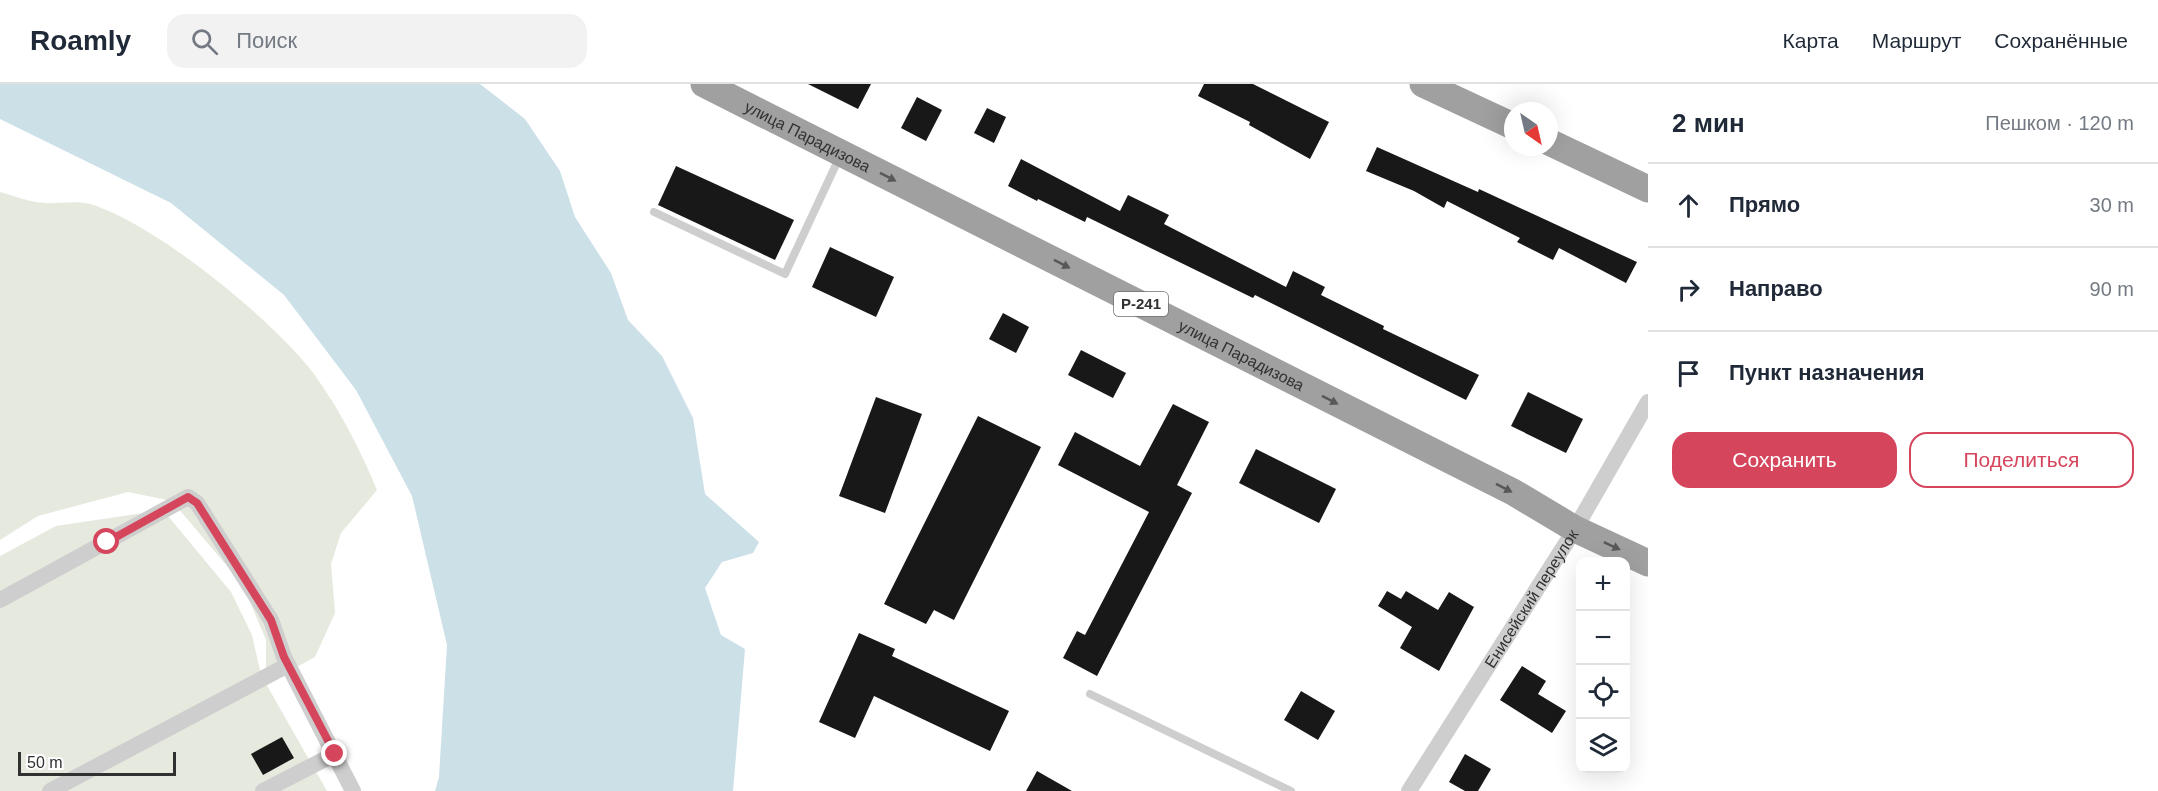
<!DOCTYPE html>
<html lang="ru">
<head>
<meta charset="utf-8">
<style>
	body { margin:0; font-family:Arial,sans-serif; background:#f2f2f3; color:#1f2937 }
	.controls { position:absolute; right:18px; bottom:18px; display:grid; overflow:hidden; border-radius:12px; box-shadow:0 6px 24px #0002 }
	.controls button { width:54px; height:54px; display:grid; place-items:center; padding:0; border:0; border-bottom:2px solid #e0e1e3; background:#fff; color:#1f2937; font:30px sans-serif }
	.compass { position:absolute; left:1504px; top:18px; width:54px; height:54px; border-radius:50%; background:#fff; box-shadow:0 6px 24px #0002; rotate:146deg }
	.scale { position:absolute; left:18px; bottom:15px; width:158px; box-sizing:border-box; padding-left:6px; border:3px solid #313131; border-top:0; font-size:16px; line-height:21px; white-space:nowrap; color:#313131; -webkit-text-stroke:4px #fff; paint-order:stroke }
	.stop { position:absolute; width:18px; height:18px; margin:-14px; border:4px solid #d5465d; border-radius:50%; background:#fff }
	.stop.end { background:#d5465d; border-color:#fff; box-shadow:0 2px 6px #0008 }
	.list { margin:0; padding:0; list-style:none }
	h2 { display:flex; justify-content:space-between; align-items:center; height:78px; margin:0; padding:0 24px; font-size:26px }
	h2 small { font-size:20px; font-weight:400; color:#747a83 }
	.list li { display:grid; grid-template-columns:39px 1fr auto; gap:18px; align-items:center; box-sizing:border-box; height:84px; padding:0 24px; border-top:2px solid #e0e1e3 }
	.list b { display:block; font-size:22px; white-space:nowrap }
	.list em { font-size:20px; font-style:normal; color:#747a83 }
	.actions { display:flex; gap:12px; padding:18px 24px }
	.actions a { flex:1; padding:14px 0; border:2px solid #d5465d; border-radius:18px; text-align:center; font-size:21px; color:#d5465d }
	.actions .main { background:#d5465d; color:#fff }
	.icon { flex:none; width:33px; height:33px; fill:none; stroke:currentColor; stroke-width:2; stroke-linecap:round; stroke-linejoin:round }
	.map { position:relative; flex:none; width:1648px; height:707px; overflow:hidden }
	header { display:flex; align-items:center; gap:36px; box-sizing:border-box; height:84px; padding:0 30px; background:#fff; border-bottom:2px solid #e0e1e3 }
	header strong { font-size:28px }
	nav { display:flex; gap:33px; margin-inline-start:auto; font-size:21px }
	.search { width:420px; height:54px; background:#f2f2f3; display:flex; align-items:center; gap:15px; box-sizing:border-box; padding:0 21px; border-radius:18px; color:#747a83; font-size:22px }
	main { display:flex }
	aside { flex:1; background:#fff }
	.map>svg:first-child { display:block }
</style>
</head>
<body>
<header>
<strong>Roamly</strong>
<div class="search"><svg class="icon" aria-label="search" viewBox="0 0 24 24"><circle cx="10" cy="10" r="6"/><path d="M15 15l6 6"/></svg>Поиск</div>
<nav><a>Карта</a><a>Маршрут</a><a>Сохранённые</a></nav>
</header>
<main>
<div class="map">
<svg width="1648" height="707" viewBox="0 0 1648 707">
	<rect width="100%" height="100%" fill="#fff"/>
	<!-- green -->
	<g fill="#e5e9de">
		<path d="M 0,108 C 14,112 30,118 45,119 C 59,120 76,116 90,120 C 156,140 272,235 314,290 C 340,326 360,365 377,406 L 341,449 L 331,480 L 335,529 L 315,573 L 282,591 L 266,588 L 266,556 L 243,501 L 172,417 L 128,408 L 38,432 L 0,456 Z"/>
		<path d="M 163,426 L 231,508 L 252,551 L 261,591 L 327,707 L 0,707 L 0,472 L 56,442 Z"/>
	</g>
	<!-- water -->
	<path fill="#cce0e8" d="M 0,0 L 480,0 L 525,35 L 560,87 L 575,133 L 611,189 L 628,236 L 662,272 L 693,334 L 705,410 L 759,458 L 753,469 L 722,478 L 705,504 L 721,551 L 745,565 L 733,707 L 435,707 L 439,693 L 447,561 L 412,412 L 356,306 L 284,211 L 171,119 L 0,35 Z"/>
	<!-- building -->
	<g fill="#181818">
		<path d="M 808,0 L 871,0 L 858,25 Z"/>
		<path d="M 1204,0 L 1253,0 L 1329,38 L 1310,75 L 1249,41 L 1250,38 L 1198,12 Z"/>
		<path d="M 917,13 L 942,26 L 926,57 L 901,44 Z"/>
		<path d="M 987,24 L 1006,33 L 994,59 L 974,49 Z"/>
		<path d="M 1377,63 L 1478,108 L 1479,105 L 1637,178 L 1626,199 L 1559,164 L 1553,176 L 1517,158 L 1520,154 L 1447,117 L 1444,124 L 1414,107 L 1366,87 Z"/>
		<path d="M 1021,75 L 1120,127 L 1128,111 L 1169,131 L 1164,140 L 1286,203 L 1293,187 L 1325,203 L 1321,211 L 1384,242 L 1383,245 L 1479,291 L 1466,316 L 1255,211 L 1253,214 L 1087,133 L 1085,138 L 1038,115 L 1037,117 L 1008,102 Z"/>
		<path d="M 676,82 L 794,136 L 775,176 L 658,121 Z"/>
		<path d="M 830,163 L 894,193 L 876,233 L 812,203 Z"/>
		<path d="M 1003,229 L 1029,243 L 1016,269 L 989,255 Z"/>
		<path d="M 1081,266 L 1126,289 L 1113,314 L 1068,291 Z"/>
		<path d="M 1528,308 L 1583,335 L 1566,369 L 1511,342 Z"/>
		<path d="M 876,313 L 922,330 L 885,429 L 839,412 Z"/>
		<path d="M 1173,320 L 1209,338 L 1177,401 L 1192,409 L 1097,592 L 1063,574 L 1077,547 L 1085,551 L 1149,428 L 1058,381 L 1075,348 L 1140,382 Z"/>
		<path d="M 978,332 L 1041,363 L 954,536 L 934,526 L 926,540 L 884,520 Z"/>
		<path d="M 1256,365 L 1336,405 L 1319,439 L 1239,399 Z"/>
		<path d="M 1387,507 L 1401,515 L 1406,507 L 1438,526 L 1449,508 L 1474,523 L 1439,587 L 1400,564 L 1412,543 L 1378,522 Z"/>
		<path d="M 859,549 L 895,565 L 892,572 L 1009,627 L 990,667 L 874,612 L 855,654 L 819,638 Z"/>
		<path d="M 1522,582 L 1546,597 L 1538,610 L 1566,627 L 1552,649 L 1500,616 Z"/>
		<path d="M 1301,607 L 1335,627 L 1318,656 L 1284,636 Z"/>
		<path d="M 282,653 L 294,674 L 263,691 L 251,670 Z"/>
		<path d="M 1465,670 L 1491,685 L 1478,707 L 1465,707 L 1449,698 Z"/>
		<path d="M 1037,687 L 1072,707 L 1026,707 Z"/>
	</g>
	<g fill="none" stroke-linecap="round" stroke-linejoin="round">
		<!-- service -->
		<g stroke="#cecece" stroke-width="8">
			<path d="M 654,128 L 785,190 L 840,72"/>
			<path d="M 1090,610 L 1291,707"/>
		</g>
		<!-- minor -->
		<g stroke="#cecece" stroke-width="16">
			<path d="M 0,516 L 188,413 L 197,419 L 271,536 L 284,573 L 353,707"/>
			<path d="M 50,707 L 288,581"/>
			<path d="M 263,707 L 335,670"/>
			<path id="s1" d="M 1409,707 L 1575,445 L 1648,318"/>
		</g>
		<!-- trunk -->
		<g stroke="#a0a0a0" stroke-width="27">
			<path id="s2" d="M 704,0 L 1513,408 L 1575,445 L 1648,479"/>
			<path d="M 1423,0 L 1513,42"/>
			<path d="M 1549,58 L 1648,105"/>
		</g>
	</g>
	<!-- one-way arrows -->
	<defs><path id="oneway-solid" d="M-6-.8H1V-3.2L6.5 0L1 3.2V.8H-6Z" transform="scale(1.5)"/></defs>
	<g fill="#585858">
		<use href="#oneway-solid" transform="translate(888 93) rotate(27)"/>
		<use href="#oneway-solid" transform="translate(1062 180) rotate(27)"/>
		<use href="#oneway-solid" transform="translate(1330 316) rotate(27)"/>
		<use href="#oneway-solid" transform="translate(1504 404) rotate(27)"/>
		<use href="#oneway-solid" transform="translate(1612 462) rotate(25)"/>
	</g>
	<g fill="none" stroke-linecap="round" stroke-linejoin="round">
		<!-- route -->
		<path stroke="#d5465d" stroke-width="8" d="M 107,458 L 188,413 L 197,419 L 271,536 L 284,573 L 335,670"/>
	</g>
	<g text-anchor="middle" stroke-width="6" stroke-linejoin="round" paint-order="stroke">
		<!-- shield labels -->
		<rect fill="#fff" stroke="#6f6f6f" stroke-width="1.5" x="1114" y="208" width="54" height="24" rx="4.5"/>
		<g font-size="15" font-weight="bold" fill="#313131">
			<text x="1141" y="225">Р-241</text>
		</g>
		<!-- street labels -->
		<g font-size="16" fill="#313131" stroke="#fff">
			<text dy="6" stroke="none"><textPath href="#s2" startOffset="116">улица Парадизова</textPath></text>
			<text dy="6" stroke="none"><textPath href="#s2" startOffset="602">улица Парадизова</textPath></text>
			<text dy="6" stroke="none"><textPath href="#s1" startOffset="228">Енисейский переулок</textPath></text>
		</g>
	</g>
</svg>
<div class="controls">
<button>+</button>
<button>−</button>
<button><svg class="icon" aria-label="locate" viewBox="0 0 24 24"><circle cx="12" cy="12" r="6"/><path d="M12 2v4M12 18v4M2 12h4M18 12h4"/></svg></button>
<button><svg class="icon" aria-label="layers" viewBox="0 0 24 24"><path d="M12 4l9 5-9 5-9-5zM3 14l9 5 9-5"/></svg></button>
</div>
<svg class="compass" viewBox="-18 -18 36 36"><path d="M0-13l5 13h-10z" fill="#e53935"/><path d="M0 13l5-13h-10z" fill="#747a83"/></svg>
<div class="scale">50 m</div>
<div class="stop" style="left:107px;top:458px"></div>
<div class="stop end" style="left:335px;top:670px"></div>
</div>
<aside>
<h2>2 мин<small>Пешком · 120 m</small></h2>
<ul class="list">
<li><svg class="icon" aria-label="ahead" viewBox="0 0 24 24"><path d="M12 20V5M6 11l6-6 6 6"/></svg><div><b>Прямо</b></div><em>30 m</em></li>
<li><svg class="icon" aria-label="right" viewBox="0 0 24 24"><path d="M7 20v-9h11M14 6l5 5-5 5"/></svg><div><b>Направо</b></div><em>90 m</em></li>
<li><svg class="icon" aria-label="arrive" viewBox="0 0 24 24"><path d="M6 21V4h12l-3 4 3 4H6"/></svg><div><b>Пункт назначения</b></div></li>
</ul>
<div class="actions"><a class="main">Сохранить</a><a>Поделиться</a></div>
</aside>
</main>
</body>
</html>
